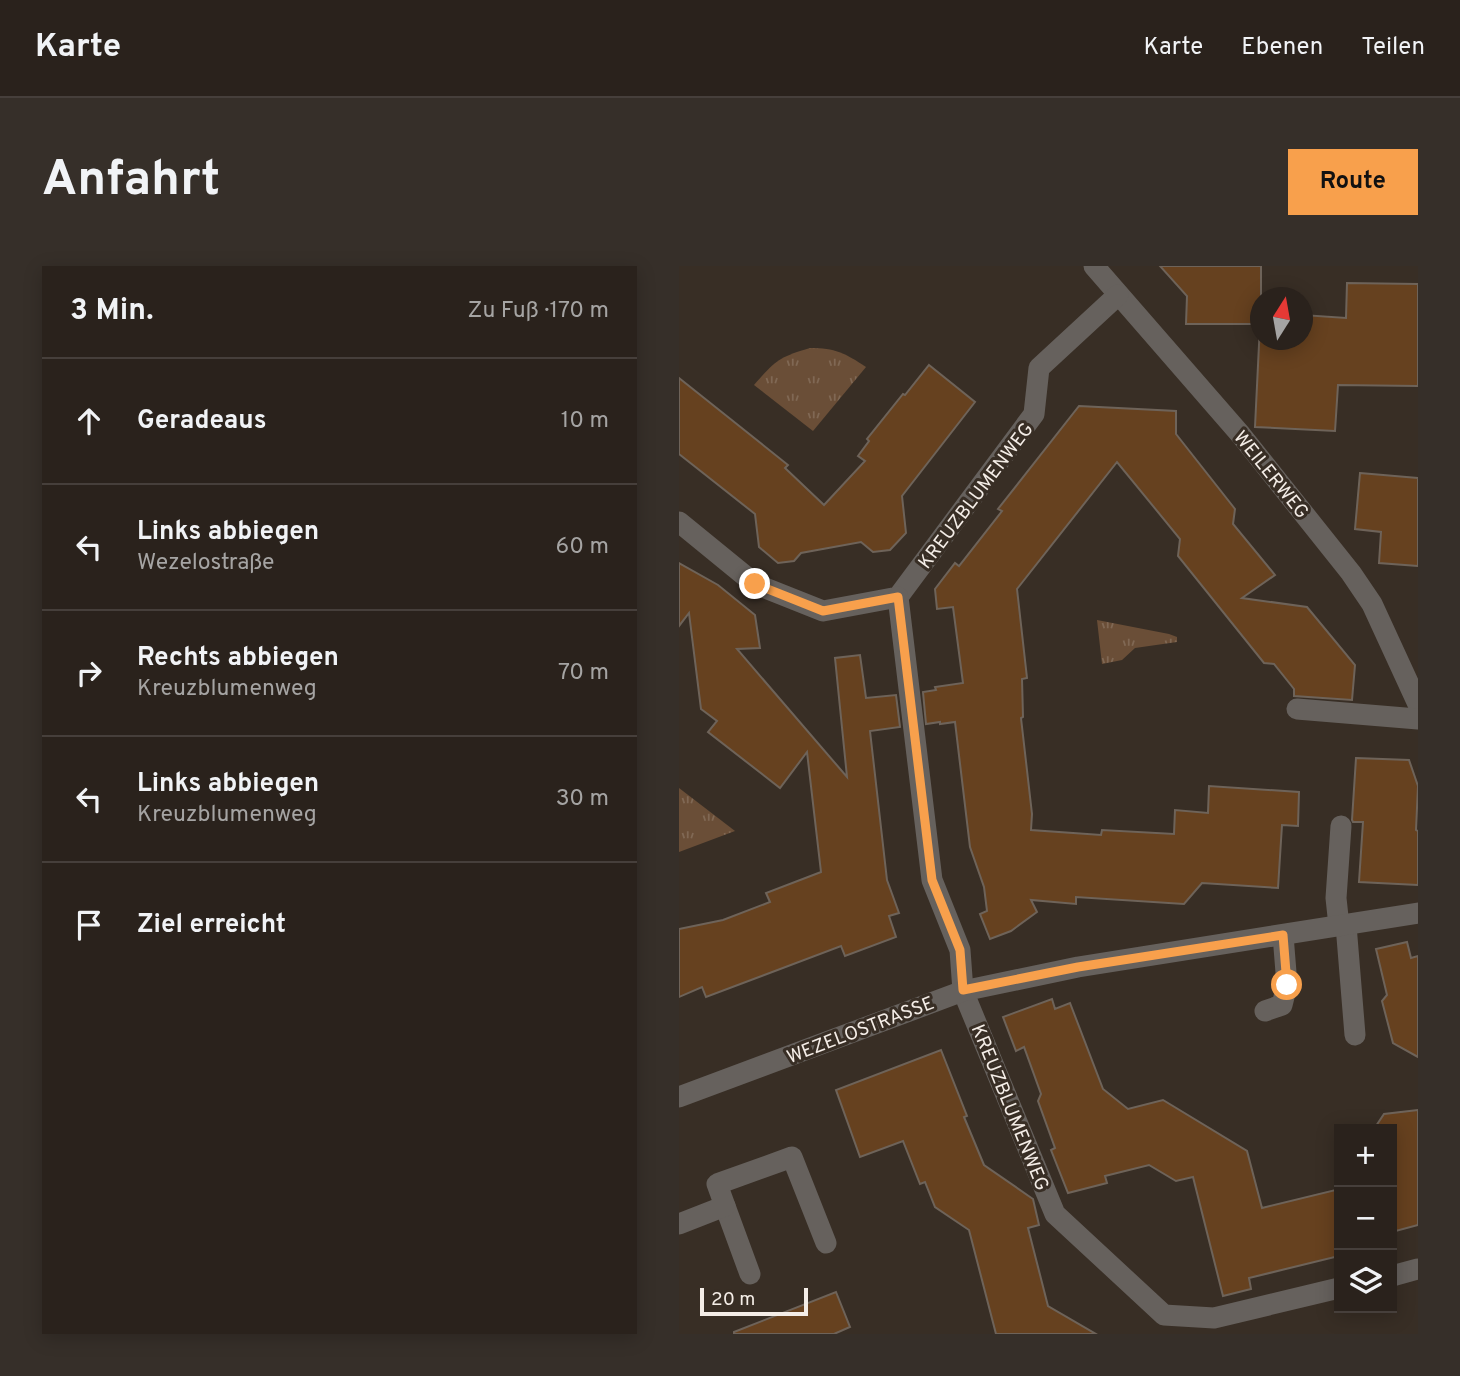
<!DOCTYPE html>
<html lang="de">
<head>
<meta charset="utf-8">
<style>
	body { margin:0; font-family:Overpass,sans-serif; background:#362f29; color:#f1f3f6 }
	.controls { position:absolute; right:21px; bottom:21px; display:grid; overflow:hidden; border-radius:0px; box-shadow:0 4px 18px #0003 }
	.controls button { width:63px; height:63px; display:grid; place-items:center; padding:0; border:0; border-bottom:2px solid #463f3b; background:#2a221c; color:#f1f3f6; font:35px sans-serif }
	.compass { position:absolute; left:571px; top:21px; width:63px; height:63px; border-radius:50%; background:#2a221c; box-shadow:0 4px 18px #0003; rotate:11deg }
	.scale { position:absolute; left:21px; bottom:18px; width:108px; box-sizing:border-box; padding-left:7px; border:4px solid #f4ede7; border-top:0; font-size:19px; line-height:24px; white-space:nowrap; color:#f4ede7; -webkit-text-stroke:5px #382e25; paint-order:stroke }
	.stop { position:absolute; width:21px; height:21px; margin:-16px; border:5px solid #f8a04c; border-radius:50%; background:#fff }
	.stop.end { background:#f8a04c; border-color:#fff; box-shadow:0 2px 7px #0008 }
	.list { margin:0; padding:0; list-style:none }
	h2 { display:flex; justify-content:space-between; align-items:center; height:91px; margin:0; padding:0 28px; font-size:30px }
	h2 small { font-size:23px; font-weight:400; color:#a5a4a3 }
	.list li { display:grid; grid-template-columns:46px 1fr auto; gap:21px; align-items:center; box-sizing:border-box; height:126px; padding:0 28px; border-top:2px solid #463f3b }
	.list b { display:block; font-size:26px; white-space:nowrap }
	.list p { margin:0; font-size:23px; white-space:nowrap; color:#a5a4a3 }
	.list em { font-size:23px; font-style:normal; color:#a5a4a3 }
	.icon { flex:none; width:38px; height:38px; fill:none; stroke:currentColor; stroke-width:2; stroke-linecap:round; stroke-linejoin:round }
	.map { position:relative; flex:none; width:739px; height:1068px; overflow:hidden; border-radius:0px }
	header { display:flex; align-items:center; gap:42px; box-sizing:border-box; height:98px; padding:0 35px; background:#2a221c; border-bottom:2px solid #463f3b }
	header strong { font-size:33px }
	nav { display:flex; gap:38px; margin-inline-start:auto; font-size:24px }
	.intro { display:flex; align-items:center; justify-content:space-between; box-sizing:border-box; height:168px; padding:0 42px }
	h1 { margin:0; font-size:49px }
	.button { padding:18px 32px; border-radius:0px; background:#f8a04c; color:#111; font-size:24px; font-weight:700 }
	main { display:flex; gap:42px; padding:0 42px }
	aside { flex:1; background:#2a221c; border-radius:0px; box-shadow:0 4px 18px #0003 }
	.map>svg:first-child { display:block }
</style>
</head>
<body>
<header>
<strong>Karte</strong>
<nav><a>Karte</a><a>Ebenen</a><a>Teilen</a></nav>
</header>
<div class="intro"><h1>Anfahrt</h1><a class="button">Route</a></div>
<main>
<aside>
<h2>3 Min.<small>Zu Fuß · 170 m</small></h2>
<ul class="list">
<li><svg class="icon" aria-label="ahead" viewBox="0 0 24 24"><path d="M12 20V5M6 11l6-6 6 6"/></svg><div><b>Geradeaus</b></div><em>10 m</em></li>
<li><svg class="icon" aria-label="left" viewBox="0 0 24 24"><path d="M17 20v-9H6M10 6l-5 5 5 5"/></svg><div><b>Links abbiegen</b><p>Wezelostraße</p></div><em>60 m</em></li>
<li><svg class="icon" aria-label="right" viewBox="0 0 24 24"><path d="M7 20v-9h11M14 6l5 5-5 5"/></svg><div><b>Rechts abbiegen</b><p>Kreuzblumenweg</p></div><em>70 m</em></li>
<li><svg class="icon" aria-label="left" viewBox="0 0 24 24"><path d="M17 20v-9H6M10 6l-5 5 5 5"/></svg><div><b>Links abbiegen</b><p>Kreuzblumenweg</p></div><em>30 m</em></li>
<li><svg class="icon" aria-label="arrive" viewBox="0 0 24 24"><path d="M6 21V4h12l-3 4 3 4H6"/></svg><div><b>Ziel erreicht</b></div></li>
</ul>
</aside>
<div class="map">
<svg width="739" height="1068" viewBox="0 0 739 1068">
	<defs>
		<pattern id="park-tufts" width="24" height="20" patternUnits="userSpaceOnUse" patternTransform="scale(1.75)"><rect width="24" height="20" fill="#6a4e37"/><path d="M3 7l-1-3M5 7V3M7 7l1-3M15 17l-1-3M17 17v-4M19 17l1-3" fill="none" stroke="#806854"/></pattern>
	</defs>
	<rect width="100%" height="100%" fill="#382e25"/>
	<!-- park -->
	<g fill="url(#park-tufts)">
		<path d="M 131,82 C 156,82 166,87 187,101 L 134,165 L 75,119 C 96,95 100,91 131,82 Z"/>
		<path d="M 418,354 L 490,368 L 498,371 L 498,376 L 456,382 L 443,394 L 423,398 Z"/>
		<path d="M 0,522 L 56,565 L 0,586 Z"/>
	</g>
	<!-- building -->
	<g fill="#66411f" stroke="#6e6359" stroke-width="2">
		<path d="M 481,0 L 582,0 L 582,74 L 624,74 L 624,49 L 667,52 L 668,17 L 739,18 L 739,120 L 659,119 L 656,165 L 576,161 L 581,58 L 507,58 L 508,30 Z"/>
		<path d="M 250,99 L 296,136 L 223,230 L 227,267 L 211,284 L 194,286 L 182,276 L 122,287 L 115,295 L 99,297 L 80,281 L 76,248 L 0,188 L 0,112 L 109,199 L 106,202 L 145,239 L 186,195 L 179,190 L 190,175 L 188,173 L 224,128 L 226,129 Z"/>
		<path d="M 400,140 L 497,145 L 497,168 L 556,243 L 554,258 L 596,309 L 563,332 L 628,341 L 676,399 L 673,434 L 615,430 L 615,423 L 595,398 L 585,397 L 499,290 L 501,273 L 438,196 L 338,323 L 348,412 L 343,413 L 344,451 L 342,452 L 353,548 L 352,564 L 422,569 L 423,564 L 495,568 L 496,544 L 529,547 L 530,520 L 620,526 L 619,560 L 603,559 L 599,622 L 523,617 L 505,638 L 397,631 L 397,638 L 352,634 L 358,646 L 332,665 L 311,673 L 301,648 L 308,645 L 305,621 L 291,581 L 276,456 L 261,458 L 261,456 L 247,458 L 244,426 L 257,424 L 256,421 L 284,417 L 274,341 L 258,343 L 256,323 L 276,297 L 280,300 L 323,245 L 319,243 Z"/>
		<path d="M 681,207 L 739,212 L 739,300 L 700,297 L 702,266 L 676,263 Z"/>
		<path d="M 0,297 L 39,319 L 76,349 L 81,382 L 58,383 L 168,511 L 156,392 L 181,389 L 187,432 L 217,429 L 221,461 L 191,465 L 208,614 L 220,647 L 210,650 L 217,671 L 166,690 L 162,680 L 27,731 L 23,721 L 0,731 L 0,663 L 44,654 L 91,636 L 87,627 L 142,606 L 128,486 L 101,522 L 29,466 L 38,455 L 22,443 L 10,347 L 0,360 Z"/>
		<path d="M 677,492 L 730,494 L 739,520 L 737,564 L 739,565 L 739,619 L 680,616 L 684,556 L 674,556 L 673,554 Z"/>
		<path d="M 728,676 L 732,692 L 739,690 L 739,791 L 714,777 L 703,735 L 708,729 L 697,683 Z"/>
		<path d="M 373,733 L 376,743 L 391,737 L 424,823 L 449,843 L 484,834 L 568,885 L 583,942 L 657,924 L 660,919 L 660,990 L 570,1012 L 572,1023 L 544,1030 L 514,911 L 497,915 L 470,899 L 426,910 L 428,917 L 389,927 L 372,884 L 376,882 L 359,835 L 362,828 L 345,781 L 337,785 L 324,751 Z"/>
		<path d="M 262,784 L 288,850 L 285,851 L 305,899 L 354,933 L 360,959 L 349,962 L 369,1040 L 417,1068 L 317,1068 L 290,964 L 256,941 L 246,916 L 241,918 L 224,875 L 181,891 L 157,824 Z"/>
		<path d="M 739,844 L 739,959 L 713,966 L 713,863 L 695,863 L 705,848 Z"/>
		<path d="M 157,1026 L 171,1061 L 155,1068 L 55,1068 L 55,1066 Z"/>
	</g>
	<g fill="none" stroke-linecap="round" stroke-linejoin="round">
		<!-- minor -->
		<g stroke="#66615d" stroke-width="21">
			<path d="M 415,0 L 562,169 L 672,307 L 693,338 L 739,438"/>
			<path d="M 0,256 L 76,318 L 144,345 L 219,331 L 355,148 L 360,102 L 439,29"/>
			<path d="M 219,331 L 253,614 L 281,684 L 284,725 L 376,948 L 485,1049 L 535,1052 L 660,1022"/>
			<path d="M 618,443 L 739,453"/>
			<path d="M 667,659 L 676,769"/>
			<path d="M 660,660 L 657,632 L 662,560"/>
			<path d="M 586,745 L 603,739 L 608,719 L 604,669"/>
			<path d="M 0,831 L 284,725 L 399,701 L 739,647"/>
			<path d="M 46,940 L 71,1008"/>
			<path d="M 0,958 L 46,940 L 38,918 L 113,891 L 147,977"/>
			<path d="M 713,1010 L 739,1003"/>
		</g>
	</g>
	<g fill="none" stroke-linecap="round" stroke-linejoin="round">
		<!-- route -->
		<path stroke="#f8a04c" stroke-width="9" d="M 76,318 L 144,345 L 219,331 L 253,614 L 281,684 L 284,724 L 399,701 L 604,669 L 608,719"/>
	</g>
	<g text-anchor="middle" stroke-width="6" stroke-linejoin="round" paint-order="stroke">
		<!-- street labels -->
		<g font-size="19" fill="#f4ede7" stroke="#382e25">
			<text transform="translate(593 208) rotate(51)" y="7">WEILERWEG</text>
			<text transform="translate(296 229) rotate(-53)" y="7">KREUZBLUMENWEG</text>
			<text transform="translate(181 763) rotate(-21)" y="7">WEZELOSTRASSE</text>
			<text transform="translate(332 841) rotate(68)" y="7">KREUZBLUMENWEG</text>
		</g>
	</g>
</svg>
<div class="controls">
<button>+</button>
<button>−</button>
<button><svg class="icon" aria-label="layers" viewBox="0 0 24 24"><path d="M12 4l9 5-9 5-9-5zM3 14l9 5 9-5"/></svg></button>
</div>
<svg class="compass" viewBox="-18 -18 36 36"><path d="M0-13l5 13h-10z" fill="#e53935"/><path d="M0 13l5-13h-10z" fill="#a5a4a3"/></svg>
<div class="scale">20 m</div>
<div class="stop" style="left:608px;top:719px"></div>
<div class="stop end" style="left:76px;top:318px"></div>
</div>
</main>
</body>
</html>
